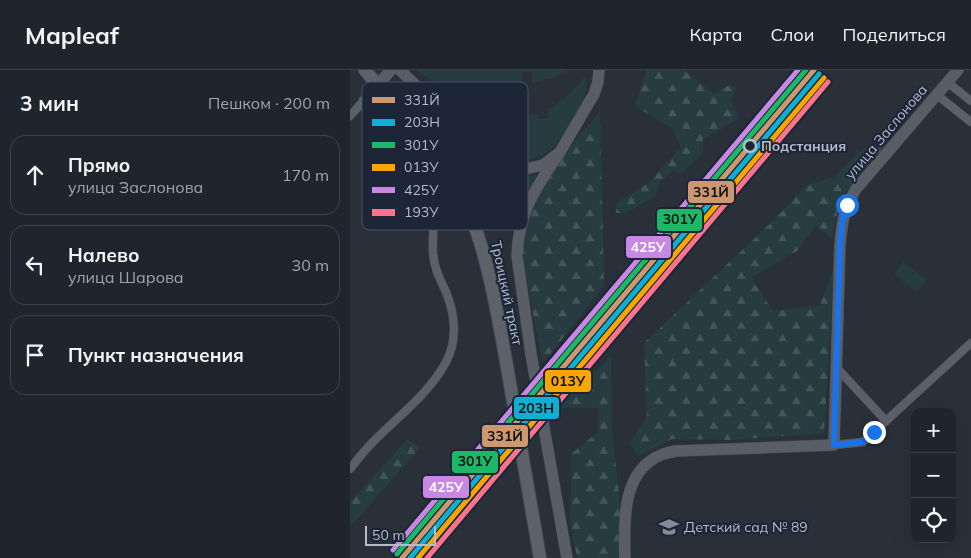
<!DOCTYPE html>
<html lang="ru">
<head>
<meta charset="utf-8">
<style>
	body { margin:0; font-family:Mulish,sans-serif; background:#2d3038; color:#f1f3f6 }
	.controls { position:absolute; right:15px; bottom:15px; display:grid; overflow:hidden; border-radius:10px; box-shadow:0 5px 20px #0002 }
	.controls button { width:45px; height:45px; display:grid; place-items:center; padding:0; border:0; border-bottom:1px solid #3d4148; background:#20242c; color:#f1f3f6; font:25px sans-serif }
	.scale { position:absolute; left:15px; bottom:12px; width:71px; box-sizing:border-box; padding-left:5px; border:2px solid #b4bccc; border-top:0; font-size:14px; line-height:18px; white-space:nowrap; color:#b4bccc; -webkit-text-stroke:4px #1c2636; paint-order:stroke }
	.stop { position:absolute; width:15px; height:15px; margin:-11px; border:4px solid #1a73e8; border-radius:50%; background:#fff }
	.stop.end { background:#1a73e8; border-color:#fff; box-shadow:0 1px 5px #0008 }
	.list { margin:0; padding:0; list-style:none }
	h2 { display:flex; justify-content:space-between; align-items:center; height:65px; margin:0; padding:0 20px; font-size:21px }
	h2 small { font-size:16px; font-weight:400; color:#a2a4a9 }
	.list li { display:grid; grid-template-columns:32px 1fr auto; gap:15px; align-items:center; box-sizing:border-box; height:80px; margin:0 10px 10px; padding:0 10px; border:1px solid #3d4148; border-radius:15px }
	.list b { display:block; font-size:19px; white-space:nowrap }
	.list p { margin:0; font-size:16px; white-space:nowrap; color:#a2a4a9 }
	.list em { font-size:16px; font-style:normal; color:#a2a4a9 }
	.icon { flex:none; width:28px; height:28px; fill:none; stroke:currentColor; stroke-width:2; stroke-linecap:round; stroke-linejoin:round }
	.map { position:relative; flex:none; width:621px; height:488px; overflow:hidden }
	header { display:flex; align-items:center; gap:30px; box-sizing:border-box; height:70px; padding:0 25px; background:#20242c; border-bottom:1px solid #3d4148 }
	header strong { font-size:24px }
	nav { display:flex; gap:28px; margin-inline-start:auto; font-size:18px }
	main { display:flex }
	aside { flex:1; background:#20242c }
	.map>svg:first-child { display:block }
</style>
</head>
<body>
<header>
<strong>Mapleaf</strong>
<nav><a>Карта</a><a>Слои</a><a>Поделиться</a></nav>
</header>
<main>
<aside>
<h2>3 мин<small>Пешком · 200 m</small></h2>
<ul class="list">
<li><svg class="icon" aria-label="ahead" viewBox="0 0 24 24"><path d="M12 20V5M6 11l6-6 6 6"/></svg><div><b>Прямо</b><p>улица Заслонова</p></div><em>170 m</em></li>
<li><svg class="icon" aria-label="left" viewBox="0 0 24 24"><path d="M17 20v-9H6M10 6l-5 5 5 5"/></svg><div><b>Налево</b><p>улица Шарова</p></div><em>30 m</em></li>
<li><svg class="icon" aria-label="arrive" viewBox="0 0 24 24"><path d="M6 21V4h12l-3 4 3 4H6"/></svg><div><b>Пункт назначения</b></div></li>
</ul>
</aside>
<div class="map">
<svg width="621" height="488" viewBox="0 0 621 488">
	<defs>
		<pattern id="forest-firs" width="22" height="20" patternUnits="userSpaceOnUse" patternTransform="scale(1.25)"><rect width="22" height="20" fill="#263c41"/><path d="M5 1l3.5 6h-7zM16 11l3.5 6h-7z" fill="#43565b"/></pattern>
	</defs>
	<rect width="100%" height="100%" fill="#2a303a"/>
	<!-- grass -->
	<g fill="#263c41">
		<path d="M 66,0 L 218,0 L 202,8 L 182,13 L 182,2 L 172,2 L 172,13 C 137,17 95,24 66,0 Z"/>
		<path d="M 235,7 C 245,21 212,69 200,80 C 193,86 181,91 172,90 C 154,88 102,36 85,21 L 103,25 L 152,45 L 173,42 L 173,45 L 188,44 L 188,49 L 198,49 L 198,39 C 213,32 223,19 235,7 Z"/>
		<path d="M 146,100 L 168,107 L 187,106 L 178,120 L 167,143 L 161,143 Z"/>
		<path d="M 553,192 L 577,210 L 567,222 L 544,204 Z"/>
	</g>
	<!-- forest -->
	<g fill="url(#forest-firs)">
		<path d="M 297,0 L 334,0 L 364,24 L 381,14 L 386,19 L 381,31 L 388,43 L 387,50 L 353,69 L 353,84 L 330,104 L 325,101 L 310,111 L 305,127 L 275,143 L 266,143 L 265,134 L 298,113 L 331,78 L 323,59 L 285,36 Z"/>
		<path d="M 250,41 L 254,216 L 193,293 C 188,266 181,238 177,210 C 175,199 172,187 173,176 C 177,124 218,79 250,41 Z"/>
		<path d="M 520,75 L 534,77 L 496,121 L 487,144 L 482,169 L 466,155 L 447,181 L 401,208 L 423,241 L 470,235 L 484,198 L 474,363 L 382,370 L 322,369 L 288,386 L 280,373 L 297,346 L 294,273 L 424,150 L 456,116 L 484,107 L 506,85 Z"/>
		<path d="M 261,286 L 262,360 L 270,434 L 271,488 L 227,488 L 220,451 L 222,383 L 248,362 L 249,338 L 207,338 Z"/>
		<path d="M 58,369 L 70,378 L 0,457 L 0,432 Z"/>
	</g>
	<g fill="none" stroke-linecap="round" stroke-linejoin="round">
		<defs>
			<g id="street">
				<path d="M 597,12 L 621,31"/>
				<path d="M 587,25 L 621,52"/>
				<path d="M 0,46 L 27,16"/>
				<path d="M 486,297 L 536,351"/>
				<path d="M 484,375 L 513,372 L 621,273"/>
				<path d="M 0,399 C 7,390 14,381 22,373 C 47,347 79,324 96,292 C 108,270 105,244 96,222 C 90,209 84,198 83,183 C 82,152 88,131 75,101 C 65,76 33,49 13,30"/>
			</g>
			<g id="secondary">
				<path d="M 50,0 L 117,65 L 151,91 L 162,97 L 175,99 L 193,95 L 210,82 L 244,24 L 248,12 L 249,0"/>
				<path d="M 27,16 L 41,0"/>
				<path d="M 210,82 C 186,117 168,143 167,186 L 181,284 L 217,488"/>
				<path d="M 275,488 C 274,454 271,401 311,385 C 316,383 321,382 326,381 L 484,375 L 490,175 C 492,152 494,139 506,119 L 608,0"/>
			</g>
			<path id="primary" d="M 15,0 C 41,33 75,58 97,95 C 135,160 146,235 159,308 C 169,368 180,428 190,488"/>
		</defs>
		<!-- street casing -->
		<use href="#street" stroke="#464b53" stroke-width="9"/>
		<!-- secondary casing -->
		<use href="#secondary" stroke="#464b53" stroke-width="12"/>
		<!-- primary casing -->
		<use href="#primary" stroke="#484d57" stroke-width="14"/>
		<!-- street -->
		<use href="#street" stroke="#5a5f68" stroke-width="8"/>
		<!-- secondary -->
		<use href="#secondary" stroke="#595e66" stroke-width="11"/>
		<!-- primary -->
		<use href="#primary" stroke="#5d616a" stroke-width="12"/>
		<defs>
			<path id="rail-1" d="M 52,488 L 464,0"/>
			<path id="rail-2" d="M 60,488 L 469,4"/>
			<path id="rail-3" d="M 47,484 L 456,0"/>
			<path id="rail-4" d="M 68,488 L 474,8"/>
			<path id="rail-5" d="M 43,480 L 448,0"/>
			<path id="rail-6" d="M 77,488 L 478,12"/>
		</defs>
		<!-- rail-1 casing -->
		<use href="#rail-1" stroke="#1c2636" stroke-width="9"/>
		<!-- rail-2 casing -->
		<use href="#rail-2" stroke="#1c2636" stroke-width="9"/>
		<!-- rail-3 casing -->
		<use href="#rail-3" stroke="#1c2636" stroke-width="9"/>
		<!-- rail-4 casing -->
		<use href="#rail-4" stroke="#1c2636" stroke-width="9"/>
		<!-- rail-5 casing -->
		<use href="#rail-5" stroke="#1c2636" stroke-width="9"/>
		<!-- rail-6 casing -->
		<use href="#rail-6" stroke="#1c2636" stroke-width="9"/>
		<!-- rail-1 -->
		<use href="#rail-1" stroke="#cd976f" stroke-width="5"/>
		<!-- rail-2 -->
		<use href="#rail-2" stroke="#0dafd3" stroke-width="5"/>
		<!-- rail-3 -->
		<use href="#rail-3" stroke="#1ab867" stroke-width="5"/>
		<!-- rail-4 -->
		<use href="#rail-4" stroke="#f7a600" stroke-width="5"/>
		<!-- rail-5 -->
		<use href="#rail-5" stroke="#c787e3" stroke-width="5"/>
		<!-- rail-6 -->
		<use href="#rail-6" stroke="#fc738d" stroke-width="5"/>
	</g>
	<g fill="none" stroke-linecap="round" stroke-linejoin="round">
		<!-- route -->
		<path stroke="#1a73e8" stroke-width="6" d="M 497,135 L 492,153 L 490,175 L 484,375 L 513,372 L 524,362"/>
	</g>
	<!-- icons -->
	<defs>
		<symbol id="school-bare" viewBox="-9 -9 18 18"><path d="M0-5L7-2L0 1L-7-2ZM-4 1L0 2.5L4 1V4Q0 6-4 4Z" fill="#848b99" stroke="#1c2636" stroke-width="2.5" paint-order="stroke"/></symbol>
	</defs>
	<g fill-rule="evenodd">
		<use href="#school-bare" x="305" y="443" width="28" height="28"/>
	</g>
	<!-- markers -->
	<circle fill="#1c2636" stroke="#b4bccc" stroke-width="2.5" cx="400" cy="76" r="6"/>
	<g text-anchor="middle" stroke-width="4" stroke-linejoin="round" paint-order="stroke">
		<!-- street labels -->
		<g font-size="14" fill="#b4bccc" stroke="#1c2636">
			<text transform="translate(536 62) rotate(-50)" y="5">улица Заслонова</text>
			<text transform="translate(157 223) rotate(78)" y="5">Троицкий тракт</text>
		</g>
		<!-- stop labels -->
		<g font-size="14" font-weight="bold" fill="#b4bccc" stroke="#1c2636" text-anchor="start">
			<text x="411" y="81">Подстанция</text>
		</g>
		<!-- poi labels -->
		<g font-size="14" fill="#b4bccc" stroke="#1c2636" text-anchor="start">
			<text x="334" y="462">Детский сад № 89</text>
		</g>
	</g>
	<!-- legend -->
	<rect x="12" y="12" width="166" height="148" rx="8" fill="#1c2636" stroke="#4a5363" stroke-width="1"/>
	<rect x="22" y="27" width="23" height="6" fill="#cd976f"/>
	<rect x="22" y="49" width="23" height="7" fill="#0dafd3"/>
	<rect x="22" y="72" width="23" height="6" fill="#1ab867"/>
	<rect x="22" y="94" width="23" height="7" fill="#f7a600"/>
	<rect x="22" y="117" width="23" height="6" fill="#c787e3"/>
	<rect x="22" y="139" width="23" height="7" fill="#fc738d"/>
	<g font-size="14" fill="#b4bccc">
		<text x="54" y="35">331Й</text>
		<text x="54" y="57">203Н</text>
		<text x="54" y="80">301У</text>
		<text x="54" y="102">013У</text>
		<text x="54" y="125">425У</text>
		<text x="54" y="147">193У</text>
	</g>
	<g stroke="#1c2636" stroke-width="2">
		<rect x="337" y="110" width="48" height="24" rx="5" fill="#cd976f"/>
		<rect x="306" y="138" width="47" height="24" rx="5" fill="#1ab867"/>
		<rect x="275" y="165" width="47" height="24" rx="5" fill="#c787e3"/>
		<rect x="194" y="299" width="48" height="24" rx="5" fill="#f7a600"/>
		<rect x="163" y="326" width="47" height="24" rx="5" fill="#0dafd3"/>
		<rect x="131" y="354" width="48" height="24" rx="5" fill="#cd976f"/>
		<rect x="101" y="380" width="48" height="24" rx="5" fill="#1ab867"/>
		<rect x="72" y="405" width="48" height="24" rx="5" fill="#c787e3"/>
	</g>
	<g font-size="14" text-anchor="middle" font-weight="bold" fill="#fff">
		<text x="298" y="182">425У</text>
		<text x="96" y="422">425У</text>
	</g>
	<g font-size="14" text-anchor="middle" font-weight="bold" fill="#111">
		<text x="361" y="127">331Й</text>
		<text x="330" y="154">301У</text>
		<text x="218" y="316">013У</text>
		<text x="186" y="343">203Н</text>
		<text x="155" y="371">331Й</text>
		<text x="125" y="396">301У</text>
	</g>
</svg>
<div class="controls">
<button>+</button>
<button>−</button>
<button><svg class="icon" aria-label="locate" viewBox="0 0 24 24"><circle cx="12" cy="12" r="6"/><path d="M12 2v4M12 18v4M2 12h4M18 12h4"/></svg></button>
</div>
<div class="scale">50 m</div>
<div class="stop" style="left:497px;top:135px"></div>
<div class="stop end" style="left:524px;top:362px"></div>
</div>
</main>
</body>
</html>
